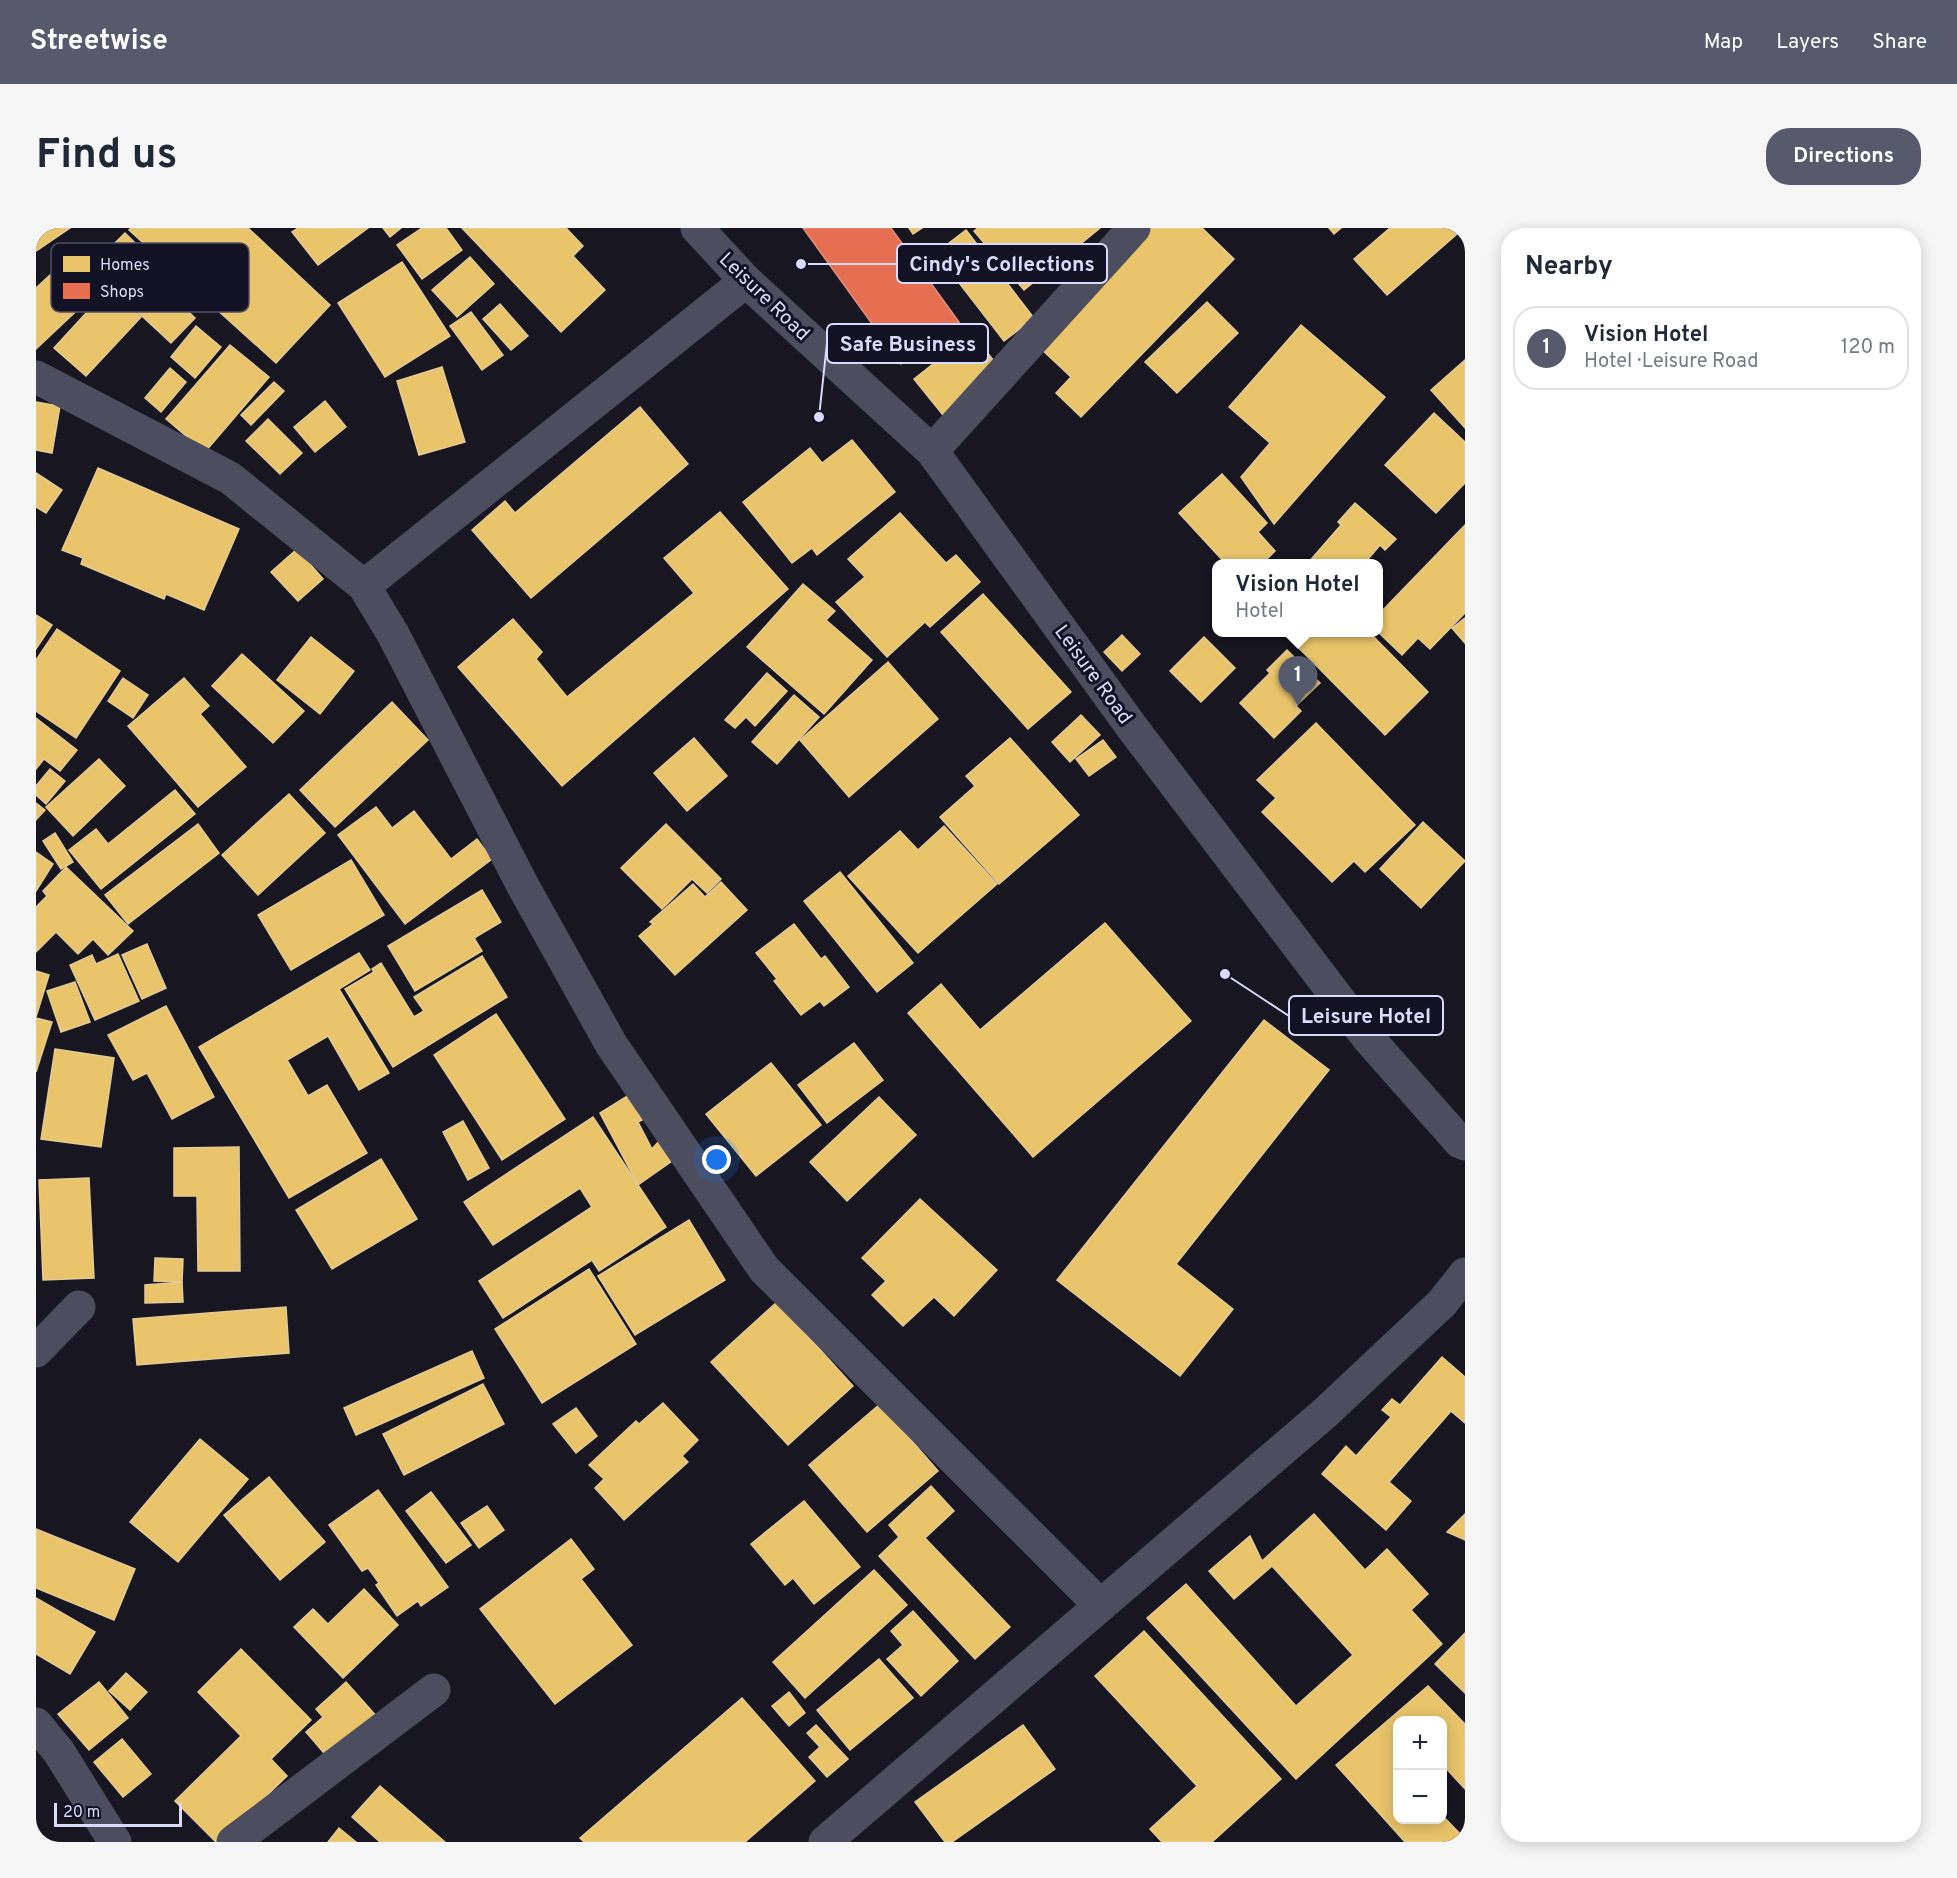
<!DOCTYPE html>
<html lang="en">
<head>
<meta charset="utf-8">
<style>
	body { margin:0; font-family:Overpass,sans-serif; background:#f6f6f7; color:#1f2937 }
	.controls { position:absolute; right:18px; bottom:18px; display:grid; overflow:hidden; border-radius:12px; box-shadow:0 3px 15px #0003 }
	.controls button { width:54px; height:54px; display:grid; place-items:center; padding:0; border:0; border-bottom:2px solid #e0e1e3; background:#fff; color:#1f2937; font:30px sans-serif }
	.scale { position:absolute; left:18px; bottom:15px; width:128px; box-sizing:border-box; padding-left:6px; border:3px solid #dadafb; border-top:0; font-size:16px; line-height:21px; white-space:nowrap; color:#dadafb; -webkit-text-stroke:4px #131225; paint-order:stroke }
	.you { position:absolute; left:681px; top:932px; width:21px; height:21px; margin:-15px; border:4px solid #fff; border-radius:50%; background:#1a73e8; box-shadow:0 0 0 9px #1a73e833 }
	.badge { display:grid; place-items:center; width:39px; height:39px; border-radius:50%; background:#555a6d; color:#fff; font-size:20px; font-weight:700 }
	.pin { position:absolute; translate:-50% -50px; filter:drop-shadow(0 2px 3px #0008) }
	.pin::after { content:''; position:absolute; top:32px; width:21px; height:18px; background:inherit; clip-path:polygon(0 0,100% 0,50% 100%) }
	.popup { position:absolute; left:1176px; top:331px; width:171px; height:78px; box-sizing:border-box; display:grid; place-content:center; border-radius:12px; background:#fff; filter:drop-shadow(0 2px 4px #0005); font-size:20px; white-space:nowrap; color:#747a83 }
	.popup b { font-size:22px; color:#1f2937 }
	.popup::after { content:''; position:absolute; left:50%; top:100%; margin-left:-12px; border:12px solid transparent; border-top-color:#fff }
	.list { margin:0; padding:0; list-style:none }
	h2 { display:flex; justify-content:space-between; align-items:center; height:78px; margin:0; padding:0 24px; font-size:26px }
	h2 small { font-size:20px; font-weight:400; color:#747a83 }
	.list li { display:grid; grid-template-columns:39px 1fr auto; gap:18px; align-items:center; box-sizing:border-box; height:84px; margin:0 12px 12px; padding:0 12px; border:2px solid #e0e1e3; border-radius:24px }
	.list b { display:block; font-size:22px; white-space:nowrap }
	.list p { margin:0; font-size:20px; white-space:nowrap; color:#747a83 }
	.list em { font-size:20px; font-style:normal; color:#747a83 }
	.map { position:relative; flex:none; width:1429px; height:1614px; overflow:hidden; border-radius:24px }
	header { display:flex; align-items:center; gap:36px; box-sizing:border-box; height:84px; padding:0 30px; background:#555a6d; color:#fff }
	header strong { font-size:28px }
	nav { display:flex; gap:33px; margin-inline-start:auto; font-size:21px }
	.intro { display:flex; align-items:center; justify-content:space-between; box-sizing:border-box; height:144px; padding:0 36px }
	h1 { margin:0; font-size:42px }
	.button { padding:15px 27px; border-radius:24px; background:#555a6d; color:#fff; font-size:21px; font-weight:700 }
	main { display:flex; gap:36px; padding:0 36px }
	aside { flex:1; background:#fff; border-radius:24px; box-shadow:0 3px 15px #0003 }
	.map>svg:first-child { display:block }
</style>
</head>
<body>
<header>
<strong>Streetwise</strong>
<nav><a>Map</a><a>Layers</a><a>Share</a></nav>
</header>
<div class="intro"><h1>Find us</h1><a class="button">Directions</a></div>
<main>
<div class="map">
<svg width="1429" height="1614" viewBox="0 0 1429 1614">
	<rect width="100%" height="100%" fill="#171621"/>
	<!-- homes -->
	<g fill="#e9c46a" stroke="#e4cb96" stroke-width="1.5">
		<path d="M 0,0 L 34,0 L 0,23 Z"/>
		<path d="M 95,0 L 212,0 L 294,77 L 240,135 L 93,2 Z"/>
		<path d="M 262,0 L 332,0 L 282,37 L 256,4 Z"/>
		<path d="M 347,0 L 365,0 L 354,9 Z"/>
		<path d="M 386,0 L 410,0 L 426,22 L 386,51 L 361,17 Z"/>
		<path d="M 426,0 L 530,0 L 547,18 L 537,28 L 569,62 L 525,104 Z"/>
		<path d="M 873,0 L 886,0 L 877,6 Z"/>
		<path d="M 942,0 L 1064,0 L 988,62 L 938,3 Z"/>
		<path d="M 1114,0 L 1166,0 L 1198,31 L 1045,189 L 1020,165 L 1035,149 L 1001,117 Z"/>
		<path d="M 1293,0 L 1305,0 L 1298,6 Z"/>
		<path d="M 1354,0 L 1428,0 L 1351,67 L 1318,31 Z"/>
		<path d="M 930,2 L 998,90 L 968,113 L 900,25 Z"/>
		<path d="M 89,5 L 116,32 L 88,60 L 60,34 Z"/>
		<path d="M 39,24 L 70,55 L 0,121 L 0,60 Z"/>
		<path d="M 434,29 L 458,56 L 421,89 L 396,62 Z"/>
		<path d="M 366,34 L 414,108 L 349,149 L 302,75 Z"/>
		<path d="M 117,50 L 159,90 L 135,115 L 93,76 Z"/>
		<path d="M 73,60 L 105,89 L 50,148 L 18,120 Z"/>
		<path d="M 1171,74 L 1202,105 L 1141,165 L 1109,134 Z"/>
		<path d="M 464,76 L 492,108 L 475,122 L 447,91 Z"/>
		<path d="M 435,84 L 467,127 L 446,142 L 414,98 Z"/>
		<path d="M 1265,97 L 1349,169 L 1238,296 L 1205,249 L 1234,215 L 1193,179 Z"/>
		<path d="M 160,98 L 185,119 L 159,150 L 135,129 Z"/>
		<path d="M 936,105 L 965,142 L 907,187 L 878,151 Z"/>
		<path d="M 194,117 L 233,149 L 169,224 L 130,191 Z"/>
		<path d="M 1429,132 L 1429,200 L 1395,162 Z"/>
		<path d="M 406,139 L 429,214 L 383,227 L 361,153 Z"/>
		<path d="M 134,140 L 150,154 L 125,184 L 109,170 Z"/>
		<path d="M 238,154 L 248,163 L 215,197 L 205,187 Z"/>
		<path d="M 289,173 L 310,199 L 279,224 L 258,199 Z"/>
		<path d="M 0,174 L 24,178 L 16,225 L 0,222 Z"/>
		<path d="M 604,179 L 652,236 L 495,370 L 436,302 L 469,273 L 479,285 Z"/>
		<path d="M 1398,185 L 1429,214 L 1429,255 L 1400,285 L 1349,237 Z"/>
		<path d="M 232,191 L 266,225 L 244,246 L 210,213 Z"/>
		<path d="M 816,212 L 859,264 L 781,327 L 776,320 L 756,335 L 707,274 L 774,220 L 786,235 Z"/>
		<path d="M 62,240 L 203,301 L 168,382 L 130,366 L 128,371 L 45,336 L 47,330 L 26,322 Z"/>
		<path d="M 0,245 L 26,262 L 10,285 L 0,279 Z"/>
		<path d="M 1186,246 L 1231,295 L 1222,304 L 1239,323 L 1226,336 L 1190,336 L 1143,285 Z"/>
		<path d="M 1319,275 L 1360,311 L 1349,322 L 1344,317 L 1328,336 L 1271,336 L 1305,297 L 1302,294 Z"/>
		<path d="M 684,284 L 752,361 L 526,558 L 422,439 L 477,391 L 506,424 L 500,431 L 531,469 L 658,365 L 628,330 Z"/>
		<path d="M 864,285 L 910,335 L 920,327 L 944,354 L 894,399 L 889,394 L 851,429 L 800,374 L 829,349 L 812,331 Z"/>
		<path d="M 1429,297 L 1429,385 L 1394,421 L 1382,410 L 1366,427 L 1342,404 L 1343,386 Z"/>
		<path d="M 261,321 L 287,351 L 262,373 L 235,344 Z"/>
		<path d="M 767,356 L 799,383 L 790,392 L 836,432 L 788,486 L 711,419 Z"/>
		<path d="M 947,366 L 1035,464 L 992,501 L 905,404 Z"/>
		<path d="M 0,387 L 16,397 L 0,421 Z"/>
		<path d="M 1429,390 L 1429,415 L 1416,400 Z"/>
		<path d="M 21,401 L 84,443 L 40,510 L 0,483 L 0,432 Z"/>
		<path d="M 1247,404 L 1333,404 L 1392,464 L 1349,507 Z"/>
		<path d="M 1086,407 L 1104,426 L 1086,443 L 1068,424 Z"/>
		<path d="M 275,409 L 318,443 L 284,486 L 241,452 Z"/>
		<path d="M 1168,409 L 1199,440 L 1165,474 L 1134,443 Z"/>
		<path d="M 1251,422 L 1284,455 L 1260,478 L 1265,483 L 1238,510 L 1204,475 L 1234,445 L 1231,442 Z"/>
		<path d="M 206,426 L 268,483 L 237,515 L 176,458 Z"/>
		<path d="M 852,434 L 902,491 L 813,569 L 764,512 Z"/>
		<path d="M 731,445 L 751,463 L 719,498 L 710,489 L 699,500 L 689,492 Z"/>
		<path d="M 87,450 L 112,467 L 97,490 L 72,473 Z"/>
		<path d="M 148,450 L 173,478 L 164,486 L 210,539 L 162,579 L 92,498 Z"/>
		<path d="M 758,467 L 783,489 L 741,536 L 716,514 Z"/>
		<path d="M 356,474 L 392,512 L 299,599 L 264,562 Z"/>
		<path d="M 1045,487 L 1064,507 L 1034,534 L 1016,514 Z"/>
		<path d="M 0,490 L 41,522 L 24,543 L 8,531 L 0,541 Z"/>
		<path d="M 1280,495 L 1379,597 L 1329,644 L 1318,633 L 1296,654 L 1226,584 L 1240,570 L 1221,552 Z"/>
		<path d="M 658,510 L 691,548 L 651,583 L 618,545 Z"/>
		<path d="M 974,510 L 1043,587 L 963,656 L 904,589 L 939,558 L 930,548 Z"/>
		<path d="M 1067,512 L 1080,529 L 1053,548 L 1040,531 Z"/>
		<path d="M 63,531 L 89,558 L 37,608 L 10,579 Z"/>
		<path d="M 14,541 L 29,553 L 10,576 L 0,567 L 0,558 Z"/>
		<path d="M 139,562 L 159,586 L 65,661 L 33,622 L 60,601 L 72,616 Z"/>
		<path d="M 253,566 L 289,605 L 222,667 L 186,627 Z"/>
		<path d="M 0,575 L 9,582 L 0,592 Z"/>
		<path d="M 340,579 L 356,600 L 378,583 L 415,631 L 441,611 L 456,631 L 369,696 L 302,607 Z"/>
		<path d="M 1387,594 L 1429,633 L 1385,680 L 1344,641 Z"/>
		<path d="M 162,596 L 183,625 L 92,696 L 69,667 Z"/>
		<path d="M 630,596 L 685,651 L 671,665 L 656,651 L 626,681 L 585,640 Z"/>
		<path d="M 908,598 L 961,656 L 882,725 L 812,648 L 864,603 L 882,622 Z"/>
		<path d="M 19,605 L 37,634 L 25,641 L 7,613 Z"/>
		<path d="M 0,624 L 17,636 L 0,663 Z"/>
		<path d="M 315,632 L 348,687 L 255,742 L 222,687 Z"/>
		<path d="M 30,639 L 97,703 L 72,727 L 57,711 L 42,726 L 20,704 L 0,724 L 0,679 L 11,668 L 7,663 Z"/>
		<path d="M 804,644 L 877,735 L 841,764 L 768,673 Z"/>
		<path d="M 685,654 L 711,682 L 639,747 L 603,708 L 617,696 L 614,694 L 657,656 L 669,669 Z"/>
		<path d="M 446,662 L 465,694 L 438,710 L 446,723 L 379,763 L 352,718 Z"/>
		<path d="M 1069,695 L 1155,793 L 997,929 L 872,785 L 905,756 L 944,802 Z"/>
		<path d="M 758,696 L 785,731 L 789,728 L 813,759 L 788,778 L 784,773 L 765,787 L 738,753 L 741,751 L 720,725 Z"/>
		<path d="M 111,716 L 130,760 L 106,771 L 86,727 Z"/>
		<path d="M 323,725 L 334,742 L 303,761 L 353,845 L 323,862 L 292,808 L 251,832 L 272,868 L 291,857 L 331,925 L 253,970 L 163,819 Z"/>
		<path d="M 82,726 L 103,773 L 59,792 L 34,737 L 56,727 L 60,736 Z"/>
		<path d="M 446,728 L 471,769 L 357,839 L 309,761 L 338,744 L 336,741 L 345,735 L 378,789 L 388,783 L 378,769 Z"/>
		<path d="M 0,743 L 13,747 L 0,789 Z"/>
		<path d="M 39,754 L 54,794 L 25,804 L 11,763 Z"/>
		<path d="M 130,778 L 178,869 L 136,891 L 111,845 L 97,852 L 72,807 Z"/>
		<path d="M 460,786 L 529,891 L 466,932 L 398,827 Z"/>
		<path d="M 0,790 L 16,794 L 0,844 Z"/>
		<path d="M 1228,792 L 1293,842 L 1140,1036 L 1197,1081 L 1144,1148 L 1021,1052 Z"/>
		<path d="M 818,815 L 847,852 L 791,895 L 762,857 Z"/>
		<path d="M 19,821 L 78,830 L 65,919 L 5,911 Z"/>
		<path d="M 735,835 L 785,897 L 720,948 L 670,886 Z"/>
		<path d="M 593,867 L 610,890 L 602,894 L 616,921 L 624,912 L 636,933 L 602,957 L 564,885 Z"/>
		<path d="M 843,869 L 880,907 L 811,973 L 774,934 Z"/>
		<path d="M 557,889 L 630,999 L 563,1043 L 556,1032 L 467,1090 L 443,1053 L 556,979 L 544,960 L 457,1017 L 428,974 Z"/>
		<path d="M 427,893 L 453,940 L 432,952 L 407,904 Z"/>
		<path d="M 203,919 L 204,1043 L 162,1043 L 161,968 L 138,968 L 138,920 Z"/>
		<path d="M 345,931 L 381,991 L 296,1041 L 260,982 Z"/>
		<path d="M 53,950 L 58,1050 L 7,1052 L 3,952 Z"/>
		<path d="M 884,971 L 961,1042 L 918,1088 L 898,1069 L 867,1098 L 836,1067 L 850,1053 L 826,1030 Z"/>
		<path d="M 653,992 L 689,1052 L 599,1107 L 562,1048 Z"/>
		<path d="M 119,1030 L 147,1031 L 146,1054 L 118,1053 Z"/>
		<path d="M 553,1041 L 600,1116 L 506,1175 L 459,1101 Z"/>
		<path d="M 146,1054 L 147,1074 L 109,1075 L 109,1057 Z"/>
		<path d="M 741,1074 L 817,1158 L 752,1217 L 675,1134 Z"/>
		<path d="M 250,1079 L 253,1125 L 101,1137 L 97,1091 Z"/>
		<path d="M 436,1123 L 448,1150 L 320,1207 L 308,1180 Z"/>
		<path d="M 1406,1129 L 1429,1149 L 1429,1195 L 1415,1183 L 1353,1254 L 1375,1273 L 1350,1302 L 1286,1246 L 1310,1218 L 1320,1228 L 1355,1189 L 1346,1182 L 1356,1171 L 1364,1177 Z"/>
		<path d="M 447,1156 L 468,1196 L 368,1247 L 347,1206 Z"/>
		<path d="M 627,1175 L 662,1212 L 646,1228 L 652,1234 L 588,1292 L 559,1260 L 568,1251 L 553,1237 L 600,1193 L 603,1196 Z"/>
		<path d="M 844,1176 L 902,1243 L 831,1304 L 773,1237 Z"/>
		<path d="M 540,1180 L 561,1208 L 540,1225 L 517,1196 Z"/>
		<path d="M 164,1211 L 212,1251 L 142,1334 L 94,1294 Z"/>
		<path d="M 233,1249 L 289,1314 L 244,1352 L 188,1287 Z"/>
		<path d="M 895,1258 L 918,1283 L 889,1310 L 974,1399 L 939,1431 L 843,1328 L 863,1309 L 853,1297 Z"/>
		<path d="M 342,1262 L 412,1359 L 385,1378 L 382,1373 L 361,1388 L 340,1357 L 343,1355 L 332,1340 L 326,1343 L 293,1297 Z"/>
		<path d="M 395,1264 L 435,1317 L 410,1335 L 370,1283 Z"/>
		<path d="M 768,1273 L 824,1339 L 778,1376 L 757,1350 L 749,1357 L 715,1316 Z"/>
		<path d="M 451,1278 L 468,1302 L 443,1320 L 425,1295 Z"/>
		<path d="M 1278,1286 L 1329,1342 L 1351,1321 L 1392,1366 L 1375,1382 L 1406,1416 L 1260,1551 L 1111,1390 L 1150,1356 L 1260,1478 L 1317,1427 L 1236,1338 L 1198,1371 L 1173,1343 L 1214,1308 L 1226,1333 Z"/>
		<path d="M 1429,1286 L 1429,1312 L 1411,1304 Z"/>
		<path d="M 0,1301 L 99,1341 L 78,1392 L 0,1360 Z"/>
		<path d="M 535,1311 L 558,1341 L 545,1351 L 596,1417 L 519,1476 L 444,1381 Z"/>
		<path d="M 838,1342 L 871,1377 L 769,1470 L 737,1434 Z"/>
		<path d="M 328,1361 L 362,1397 L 307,1450 L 258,1399 L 277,1381 L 292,1396 Z"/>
		<path d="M 0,1370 L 59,1404 L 34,1446 L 0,1426 Z"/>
		<path d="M 877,1383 L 922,1433 L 885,1468 L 851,1431 L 867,1417 L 855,1403 Z"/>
		<path d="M 1108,1403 L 1245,1551 L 1176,1614 L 1126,1614 L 1114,1601 L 1161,1558 L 1059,1448 Z"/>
		<path d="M 1429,1405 L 1429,1465 L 1399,1436 Z"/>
		<path d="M 205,1421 L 275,1492 L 235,1531 L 251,1548 L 183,1614 L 180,1614 L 139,1573 L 205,1508 L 162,1464 Z"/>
		<path d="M 843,1431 L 877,1470 L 814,1522 L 781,1482 Z"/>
		<path d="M 90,1445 L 111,1464 L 94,1482 L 73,1463 Z"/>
		<path d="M 63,1454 L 92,1490 L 53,1522 L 22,1486 Z"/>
		<path d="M 310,1454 L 342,1490 L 294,1532 L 270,1504 L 287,1489 L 280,1481 Z"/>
		<path d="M 1392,1458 L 1429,1496 L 1429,1561 L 1406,1536 L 1406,1492 L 1362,1492 L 1362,1592 L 1406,1592 L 1406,1587 L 1429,1611 L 1429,1614 L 1369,1614 L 1300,1537 Z"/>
		<path d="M 753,1464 L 769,1485 L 753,1498 L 736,1478 Z"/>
		<path d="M 706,1470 L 779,1553 L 709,1614 L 548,1614 L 544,1610 Z"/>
		<path d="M 780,1497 L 812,1531 L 791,1549 L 773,1529 L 784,1519 L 771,1505 Z"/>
		<path d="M 987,1497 L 1019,1541 L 916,1614 L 909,1614 L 879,1574 Z"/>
		<path d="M 86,1511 L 115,1546 L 87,1569 L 58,1534 Z"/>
		<path d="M 344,1558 L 409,1614 L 344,1614 L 316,1589 Z"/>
		<path d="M 303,1600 L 320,1614 L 292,1614 Z"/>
	</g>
	<!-- shops -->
	<path fill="#e76f51" stroke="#e38f84" stroke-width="1.5" d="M 767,0 L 855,0 L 923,94 L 865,136 Z"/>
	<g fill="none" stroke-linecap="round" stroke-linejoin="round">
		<!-- minor -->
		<g stroke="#4d4d60" stroke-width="33">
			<path d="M 661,0 L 710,53 L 896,223 L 1098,502 L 1332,810 L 1424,914 L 1429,916"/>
			<path d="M 0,149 L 194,250 L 328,358 L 357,406 L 487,658 L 575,816 L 728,1041 L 1064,1377"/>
			<path d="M 896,223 L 1098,0"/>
			<path d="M 328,358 L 710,53"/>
			<path d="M 0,1123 L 43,1079"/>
			<path d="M 0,1496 L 23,1524 L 79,1614"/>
			<path d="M 197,1614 L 398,1462"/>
			<path d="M 789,1614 L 1289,1185 L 1406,1075 L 1429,1046"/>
		</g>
	</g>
	<g text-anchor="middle" stroke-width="6" stroke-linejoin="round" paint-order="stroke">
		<!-- street labels -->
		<g font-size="20" fill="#dadafb" stroke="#131225">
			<text transform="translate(729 68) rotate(44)" y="7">Leisure Road</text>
			<text transform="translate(1058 446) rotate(54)" y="7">Leisure Road</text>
		</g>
	</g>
	<!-- legend -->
	<rect x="15" y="15" width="198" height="69" rx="9" fill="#131225" stroke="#4f4e65" stroke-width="1.5"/>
	<rect x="27" y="28" width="27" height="16" fill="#e9c46a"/>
	<rect x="27" y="55" width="27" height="16" fill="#e76f51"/>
	<g font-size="16" fill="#dadafb">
		<text x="64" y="42">Homes</text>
		<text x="64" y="69">Shops</text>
	</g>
	<!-- callouts -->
	<path fill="none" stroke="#dadafb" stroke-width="2" d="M765 36L861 36M783 189L791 115M1189 746L1253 788"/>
	<g fill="#dadafb" stroke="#131225" stroke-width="2">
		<circle cx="765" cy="36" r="6"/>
		<circle cx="783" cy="189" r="6"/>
		<circle cx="1189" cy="746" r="6"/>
	</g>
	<g fill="#131225" stroke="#dadafb" stroke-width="2">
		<rect x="861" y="16" width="210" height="39" rx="6"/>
		<rect x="791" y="96" width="161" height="39" rx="6"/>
		<rect x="1253" y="768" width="154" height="39" rx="6"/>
	</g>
	<g font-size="21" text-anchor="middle" font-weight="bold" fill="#dadafb">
		<text x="966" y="43">Cindy's Collections</text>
		<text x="872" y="123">Safe Business</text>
		<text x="1330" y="795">Leisure Hotel</text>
	</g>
</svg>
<div class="controls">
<button>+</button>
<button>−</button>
</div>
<div class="scale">20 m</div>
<div class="you"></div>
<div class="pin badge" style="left:1262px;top:478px">1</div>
<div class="popup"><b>Vision Hotel</b>Hotel</div>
</div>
<aside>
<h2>Nearby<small></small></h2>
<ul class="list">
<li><span class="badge">1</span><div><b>Vision Hotel</b><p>Hotel · Leisure Road</p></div><em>120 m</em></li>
</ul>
</aside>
</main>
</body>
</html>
